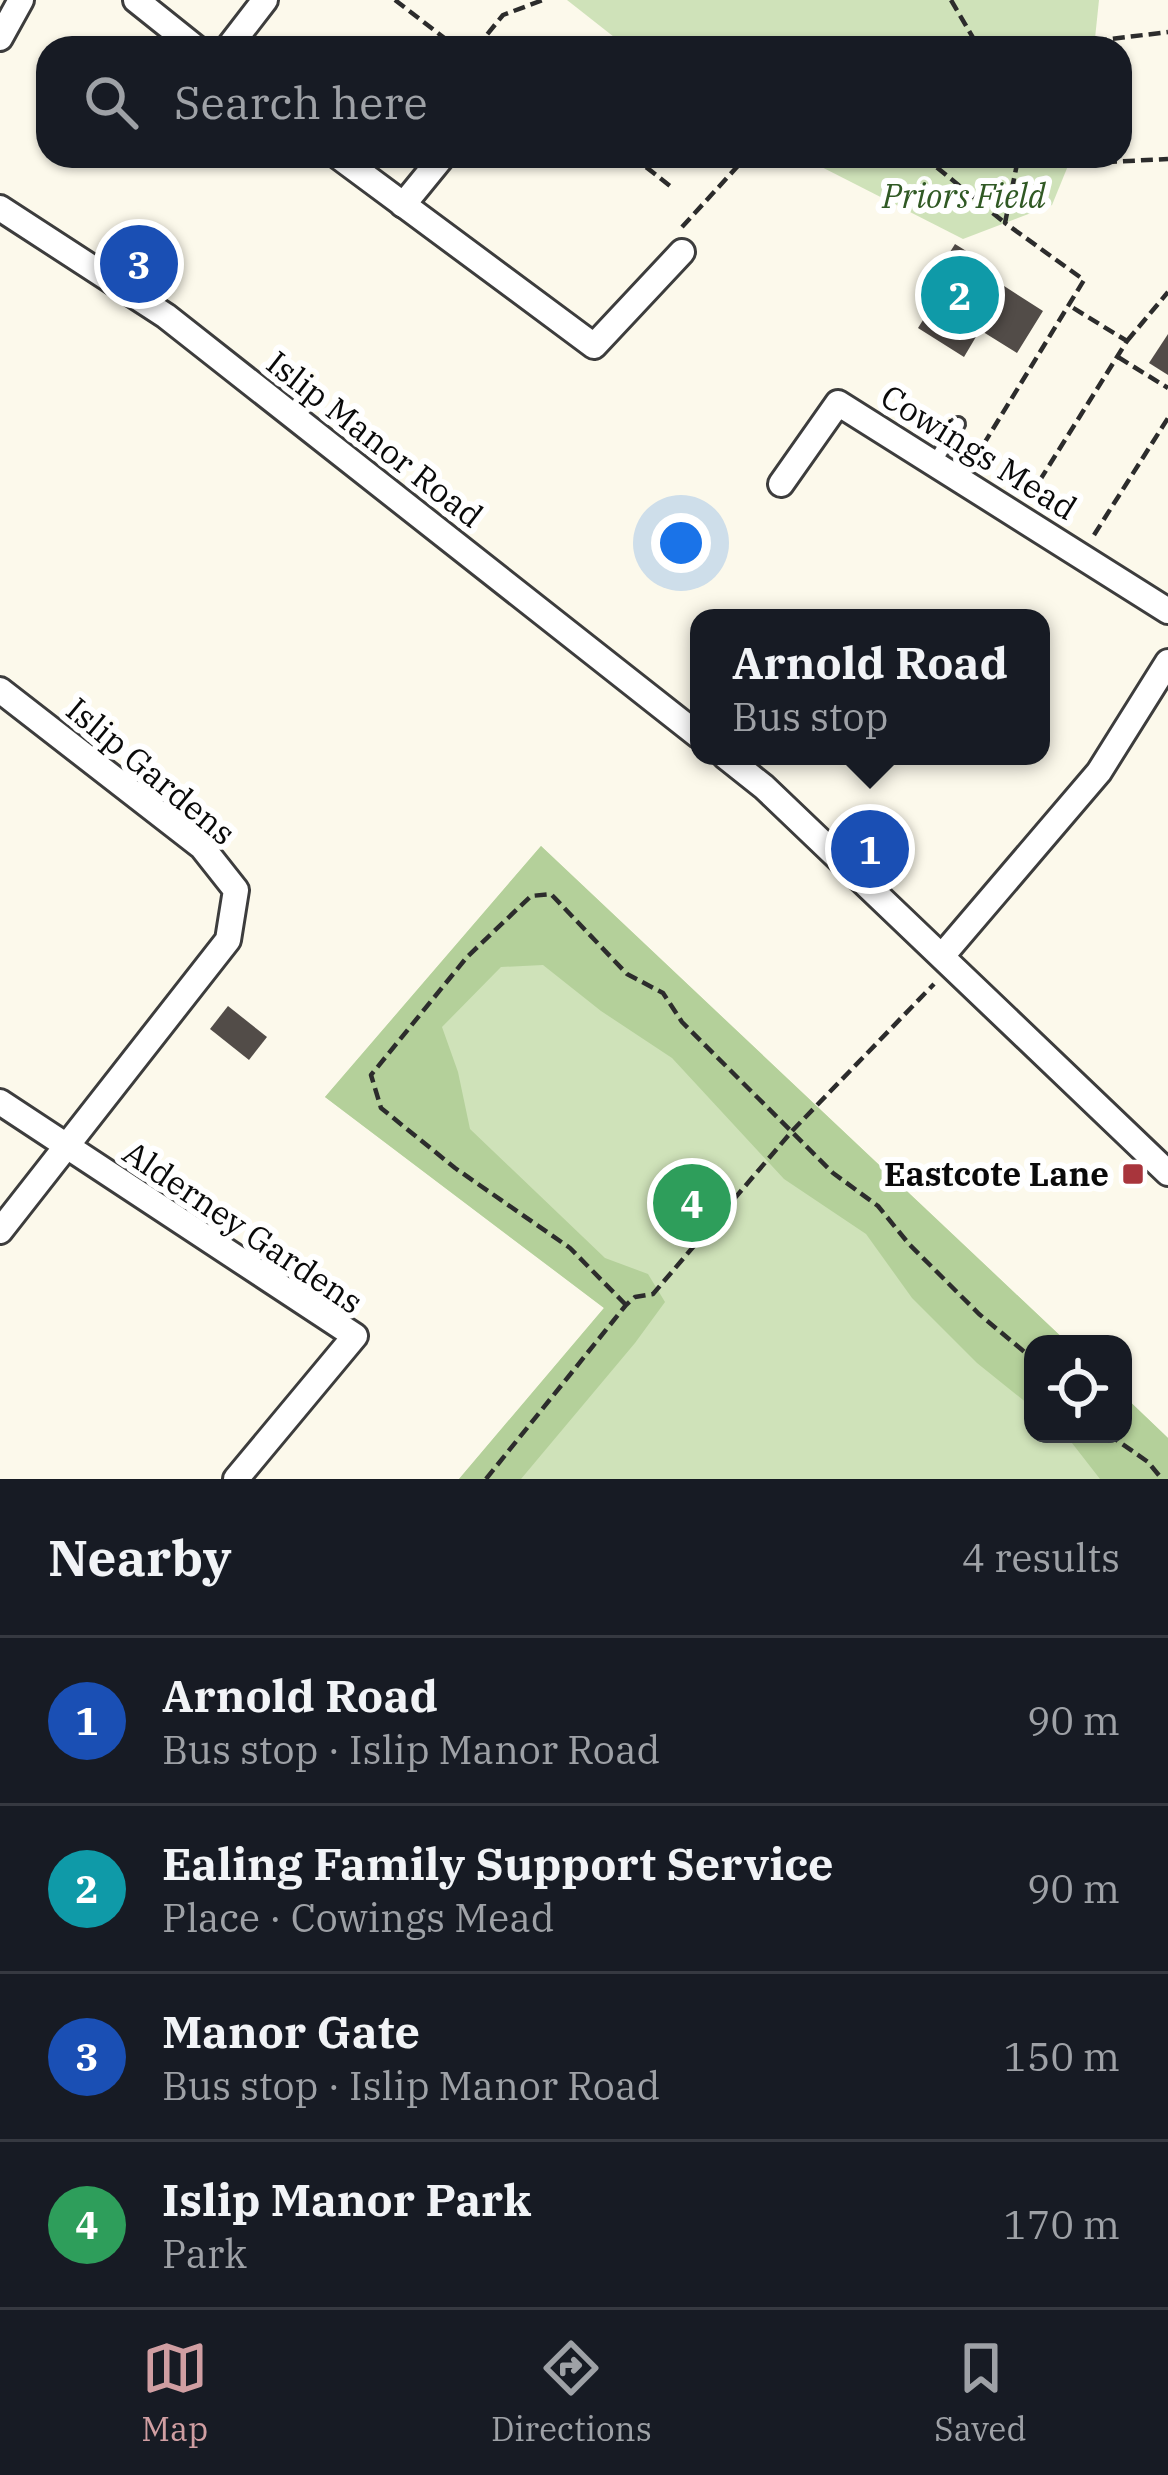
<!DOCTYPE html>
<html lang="en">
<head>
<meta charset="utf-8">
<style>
	body { margin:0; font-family:"IBM Plex Serif",serif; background:#20242c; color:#f1f3f6 }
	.controls { position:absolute; right:36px; bottom:36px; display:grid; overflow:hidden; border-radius:24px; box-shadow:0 3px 9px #0004 }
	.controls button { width:108px; height:108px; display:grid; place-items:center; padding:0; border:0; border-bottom:3px solid #363941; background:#171b24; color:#f1f3f6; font:60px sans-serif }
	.you { position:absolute; left:681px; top:543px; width:42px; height:42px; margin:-30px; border:9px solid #fff; border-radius:50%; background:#1a73e8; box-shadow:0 0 0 18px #1a73e833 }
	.badge { display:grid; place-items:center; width:78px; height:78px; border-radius:50%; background:#d09ea2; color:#fff; font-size:39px; font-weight:700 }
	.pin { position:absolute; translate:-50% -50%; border:6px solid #fff; box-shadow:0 3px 12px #0006 }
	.popup { position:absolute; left:690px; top:609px; width:360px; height:156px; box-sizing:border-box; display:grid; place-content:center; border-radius:24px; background:#171b24; filter:drop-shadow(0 3px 9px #0005); font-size:39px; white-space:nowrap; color:#9ea1a6 }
	.popup b { font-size:45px; color:#f1f3f6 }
	.popup::after { content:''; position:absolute; left:50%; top:100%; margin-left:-24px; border:24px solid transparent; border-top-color:#171b24 }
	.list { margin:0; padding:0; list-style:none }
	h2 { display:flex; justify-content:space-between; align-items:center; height:156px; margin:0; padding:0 48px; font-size:51px }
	h2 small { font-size:39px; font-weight:400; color:#9ea1a6 }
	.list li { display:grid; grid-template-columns:78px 1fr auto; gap:36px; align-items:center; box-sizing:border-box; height:168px; padding:0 48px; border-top:3px solid #363941 }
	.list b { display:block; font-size:45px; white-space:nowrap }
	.list p { margin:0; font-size:39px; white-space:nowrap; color:#9ea1a6 }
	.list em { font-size:39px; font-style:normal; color:#9ea1a6 }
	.icon { flex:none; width:66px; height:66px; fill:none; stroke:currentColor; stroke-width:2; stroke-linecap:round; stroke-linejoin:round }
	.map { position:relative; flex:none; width:1168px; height:1479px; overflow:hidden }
	.search { position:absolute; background:#171b24; box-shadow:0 3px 9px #0004; left:36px; right:36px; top:36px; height:132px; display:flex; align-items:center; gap:30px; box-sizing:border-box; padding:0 42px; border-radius:36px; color:#9ea1a6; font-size:45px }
	.sheet { height:828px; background:#171b24 }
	nav { display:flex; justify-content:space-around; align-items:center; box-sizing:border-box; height:168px; border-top:3px solid #363941; background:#171b24; font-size:33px; color:#9ea1a6 }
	nav a { display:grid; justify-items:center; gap:6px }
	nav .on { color:#d09ea2 }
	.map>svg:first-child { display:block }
</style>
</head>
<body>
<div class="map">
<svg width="1168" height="1479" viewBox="0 0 1168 1479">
	<rect width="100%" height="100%" fill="#fcf9eb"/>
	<!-- green -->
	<g fill="#cfe2b9">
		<path d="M 567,0 L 1099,0 L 1094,48 L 628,48 Z"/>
		<path d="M 800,156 L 1072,156 L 1052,205 L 963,239 Z"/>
		<path d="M 541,846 L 1069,1344 L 1033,1344 L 1033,1434 L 1123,1434 L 1123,1395 L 1168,1438 L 1168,1479 L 459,1479 L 604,1308 L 325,1097 Z"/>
	</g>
	<!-- forest -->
	<g fill="#b4d09a">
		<path d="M 541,846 L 1069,1344 L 1033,1344 L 1033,1408 L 977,1363 L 912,1298 L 866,1234 L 784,1179 L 672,1058 L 601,1011 L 543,965 L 501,967 L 442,1027 L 458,1072 L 470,1129 L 605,1258 L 648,1274 L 665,1302 L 635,1343 L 521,1479 L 459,1479 L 604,1308 L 325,1097 Z"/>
		<path d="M 1123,1395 L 1168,1438 L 1168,1479 L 1100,1479 L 1065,1434 L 1123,1434 Z"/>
	</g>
	<!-- building -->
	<g fill="#524c48">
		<path d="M 955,244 L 997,270 L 974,306 L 983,312 L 1001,284 L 1043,311 L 1017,353 L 980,330 L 964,357 L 918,328 L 948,280 L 937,273 Z"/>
		<path d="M 1168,334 L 1168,375 L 1149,363 Z"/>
		<path d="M 228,1006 L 267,1037 L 249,1060 L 210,1029 Z"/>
	</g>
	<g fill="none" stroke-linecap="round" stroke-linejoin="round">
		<defs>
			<path id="lane" d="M 934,463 L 958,424"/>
			<g id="street">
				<path d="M 136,0 L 196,48"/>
				<path d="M 0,38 L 21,0"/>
				<path d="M 228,48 L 265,0"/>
				<path d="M 338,156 L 594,346 L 682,252"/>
				<path d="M 403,205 L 443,156"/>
				<path d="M 0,208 L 166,316 L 699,736"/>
				<path d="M 781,484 L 838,403 L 1168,611"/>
				<path d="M 0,690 L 202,847 L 236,890 L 228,940 L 0,1231"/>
				<path d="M 725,756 L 764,787 L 1168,1173"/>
				<path d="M 942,956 L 1099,772 L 1168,662"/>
				<path d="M 0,1102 L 355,1336 L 236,1479"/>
			</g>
		</defs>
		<!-- lane casing -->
		<use href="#lane" stroke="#3d3d3d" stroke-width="18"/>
		<!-- street casing -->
		<use href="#street" stroke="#3d3d3d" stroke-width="30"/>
		<!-- path -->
		<g stroke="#2c2c2c" stroke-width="4.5" stroke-dasharray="12 6" stroke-linecap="butt">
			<path d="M 395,0 L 447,40"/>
			<path d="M 951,0 L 979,48"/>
			<path d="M 1095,41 L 1168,32"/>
			<path d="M 476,48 L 503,15 L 543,0"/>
			<path d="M 632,156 L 674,189"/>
			<path d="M 923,156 L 1005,223"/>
			<path d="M 1069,164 L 1168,159"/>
			<path d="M 682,227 L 747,156"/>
			<path d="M 1127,341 L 1168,292"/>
			<path d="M 1118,357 L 1168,388"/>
			<path d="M 974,460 L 1084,280 L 1005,223 L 1017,164 L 1014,156"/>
			<path d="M 1030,496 L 1127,341 L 1070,306"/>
			<path d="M 1094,535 L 1168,418"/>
			<path d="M 626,1305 L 570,1248 L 455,1168 L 381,1108 L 371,1075 L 467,957 L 531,896 L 551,894 L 627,974 L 663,993 L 682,1022 L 833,1173 L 878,1206 L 909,1244 L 979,1314 L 1033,1359"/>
			<path d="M 1108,1434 L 1148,1462 L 1162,1479"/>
			<path d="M 486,1479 L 626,1305 L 635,1297 L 653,1294 L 793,1130 L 934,984"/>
		</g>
		<!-- lane -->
		<use href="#lane" stroke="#fff" stroke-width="12"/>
		<!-- street -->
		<use href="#street" stroke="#fff" stroke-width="24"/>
	</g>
	<!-- markers -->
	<rect fill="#a8353c" stroke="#fff" stroke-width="4.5" x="1121" y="1162" width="24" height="24" rx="6"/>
	<g text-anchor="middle" stroke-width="12" stroke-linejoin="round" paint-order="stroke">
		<!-- park labels -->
		<g font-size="33" font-style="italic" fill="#305924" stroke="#fff">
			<text x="964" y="208">Priors Field</text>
		</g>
		<!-- street labels -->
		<g font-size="33" fill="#0a0a0a" stroke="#fff">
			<text transform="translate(375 439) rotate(38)" y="12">Islip Manor Road</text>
			<text transform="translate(979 452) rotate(32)" y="12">Cowings Mead</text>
			<text transform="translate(151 771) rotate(40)" y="12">Islip Gardens</text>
			<text transform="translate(243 1227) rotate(34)" y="12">Alderney Gardens</text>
		</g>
		<!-- poi labels -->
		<g font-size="33" font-weight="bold" fill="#0a0a0a" stroke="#fff" text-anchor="end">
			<text x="1109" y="1186">Eastcote Lane</text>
		</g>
	</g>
</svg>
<div class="controls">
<button><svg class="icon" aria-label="locate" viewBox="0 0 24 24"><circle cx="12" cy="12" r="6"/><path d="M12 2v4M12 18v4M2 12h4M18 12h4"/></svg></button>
</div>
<div class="you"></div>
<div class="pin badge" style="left:870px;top:849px;background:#1a4fb4">1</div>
<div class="popup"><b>Arnold Road</b>Bus stop</div>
<div class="pin badge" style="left:960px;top:295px;background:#0f9aa8">2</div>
<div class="pin badge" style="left:139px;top:264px;background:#1a4fb4">3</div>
<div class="pin badge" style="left:692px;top:1203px;background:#2e9e5b">4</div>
<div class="search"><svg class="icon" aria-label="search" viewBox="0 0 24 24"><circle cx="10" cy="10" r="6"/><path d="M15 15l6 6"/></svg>Search here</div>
</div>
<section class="sheet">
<h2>Nearby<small>4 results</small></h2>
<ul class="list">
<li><span class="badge" style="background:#1a4fb4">1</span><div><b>Arnold Road</b><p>Bus stop · Islip Manor Road</p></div><em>90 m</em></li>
<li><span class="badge" style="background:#0f9aa8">2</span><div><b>Ealing Family Support Service</b><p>Place · Cowings Mead</p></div><em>90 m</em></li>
<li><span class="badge" style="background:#1a4fb4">3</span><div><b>Manor Gate</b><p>Bus stop · Islip Manor Road</p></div><em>150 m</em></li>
<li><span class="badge" style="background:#2e9e5b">4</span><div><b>Islip Manor Park</b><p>Park</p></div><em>170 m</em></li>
</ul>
</section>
<nav>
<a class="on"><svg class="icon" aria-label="map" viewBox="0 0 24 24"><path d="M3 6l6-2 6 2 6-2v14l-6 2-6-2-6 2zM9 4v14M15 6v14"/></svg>Map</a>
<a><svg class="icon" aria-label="directions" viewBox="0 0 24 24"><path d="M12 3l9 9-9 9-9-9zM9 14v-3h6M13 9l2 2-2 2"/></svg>Directions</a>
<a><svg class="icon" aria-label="saved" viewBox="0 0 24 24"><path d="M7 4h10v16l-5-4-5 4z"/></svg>Saved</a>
</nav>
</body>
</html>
